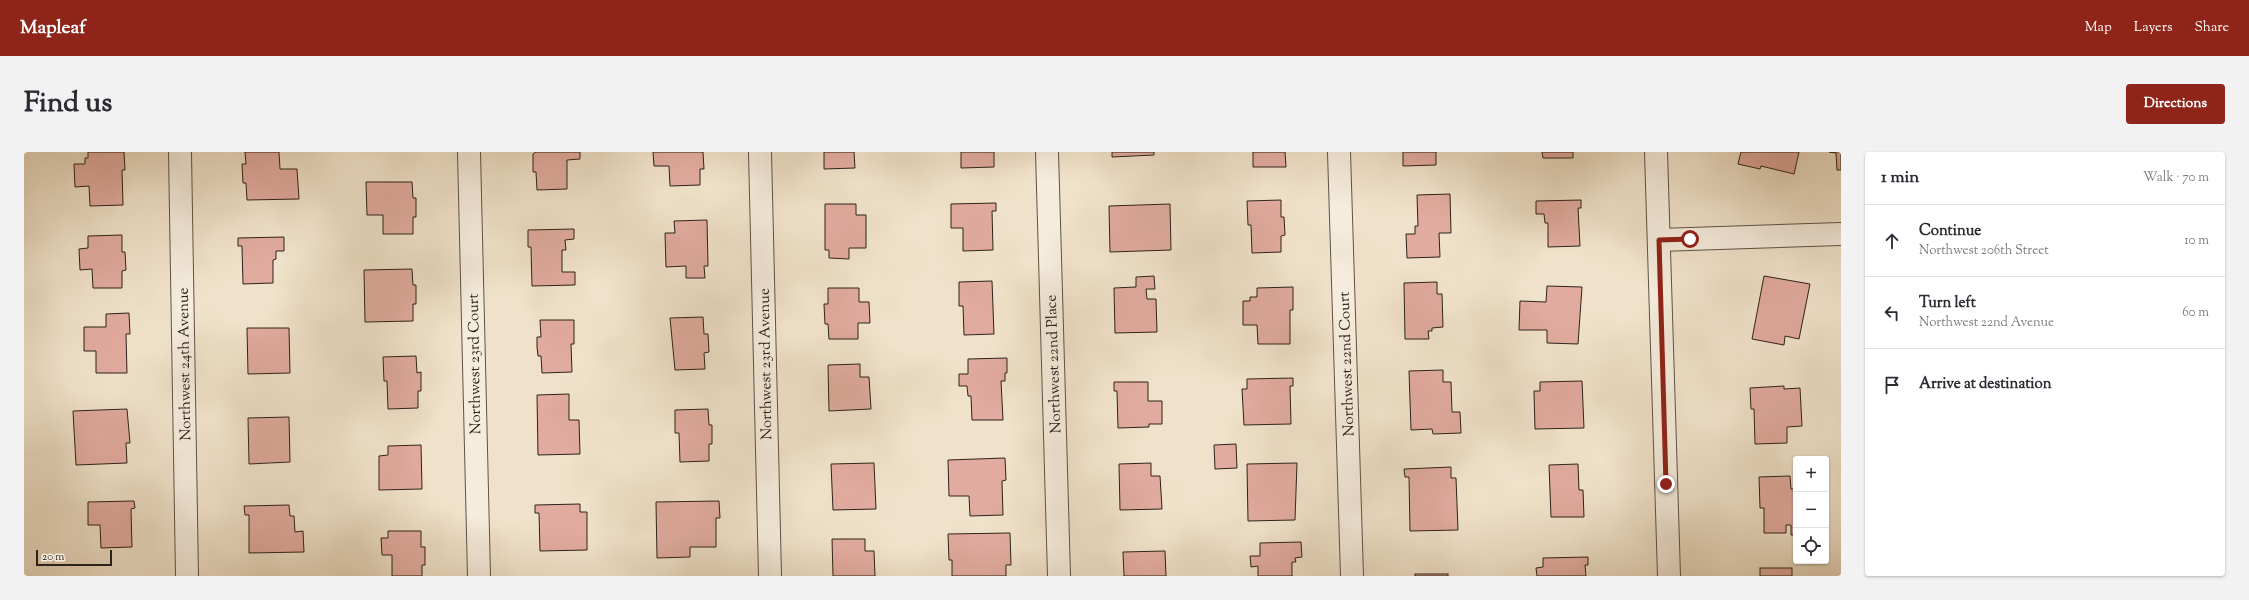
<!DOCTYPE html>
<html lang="en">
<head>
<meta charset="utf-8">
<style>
	body { margin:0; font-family:"Sorts Mill Goudy",serif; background:#f2f2f3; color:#2b2b33 }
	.controls { position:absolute; right:12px; bottom:12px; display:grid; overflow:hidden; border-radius:4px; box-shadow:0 1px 3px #0004 }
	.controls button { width:36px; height:36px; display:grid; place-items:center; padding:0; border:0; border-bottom:1px solid #e1e1e2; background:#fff; color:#2b2b33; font:20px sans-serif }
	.scale { position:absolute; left:12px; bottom:10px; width:76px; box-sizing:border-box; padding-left:4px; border:2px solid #2d231a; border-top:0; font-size:11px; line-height:14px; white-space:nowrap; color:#2d231a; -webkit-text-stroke:3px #f5ecdd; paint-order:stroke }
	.stop { position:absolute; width:12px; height:12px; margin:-9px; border:3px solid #8f2418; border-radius:50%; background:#fff }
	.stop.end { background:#8f2418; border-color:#fff; box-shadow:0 1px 4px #0008 }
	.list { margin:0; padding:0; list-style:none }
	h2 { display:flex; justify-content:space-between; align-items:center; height:52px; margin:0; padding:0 16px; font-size:17px }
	h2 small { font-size:13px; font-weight:400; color:#7c7c81 }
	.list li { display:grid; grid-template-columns:26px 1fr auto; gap:12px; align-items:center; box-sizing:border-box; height:72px; padding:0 16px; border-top:1px solid #e1e1e2 }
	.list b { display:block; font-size:15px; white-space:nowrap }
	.list p { margin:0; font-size:13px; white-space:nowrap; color:#7c7c81 }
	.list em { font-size:13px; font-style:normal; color:#7c7c81 }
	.icon { flex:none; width:22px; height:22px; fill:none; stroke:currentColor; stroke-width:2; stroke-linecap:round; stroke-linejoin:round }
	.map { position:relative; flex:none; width:1817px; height:424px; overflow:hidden; border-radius:4px }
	header { display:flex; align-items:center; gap:24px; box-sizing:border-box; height:56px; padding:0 20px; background:#8f2418; color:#fff }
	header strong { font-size:19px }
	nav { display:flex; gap:22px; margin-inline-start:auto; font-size:14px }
	.intro { display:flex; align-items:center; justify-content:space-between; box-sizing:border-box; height:96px; padding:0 24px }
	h1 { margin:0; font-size:28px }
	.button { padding:10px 18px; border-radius:4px; background:#8f2418; color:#fff; font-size:14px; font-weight:700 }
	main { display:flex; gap:24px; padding:0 24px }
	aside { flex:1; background:#fff; border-radius:4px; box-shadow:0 1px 3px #0004 }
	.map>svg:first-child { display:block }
</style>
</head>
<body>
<header>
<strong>Mapleaf</strong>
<nav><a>Map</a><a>Layers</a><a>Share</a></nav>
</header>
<div class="intro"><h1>Find us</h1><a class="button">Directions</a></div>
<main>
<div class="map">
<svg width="1817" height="424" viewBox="0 0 1817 424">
	<rect width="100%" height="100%" fill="#f0e2ca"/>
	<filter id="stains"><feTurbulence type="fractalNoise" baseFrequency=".005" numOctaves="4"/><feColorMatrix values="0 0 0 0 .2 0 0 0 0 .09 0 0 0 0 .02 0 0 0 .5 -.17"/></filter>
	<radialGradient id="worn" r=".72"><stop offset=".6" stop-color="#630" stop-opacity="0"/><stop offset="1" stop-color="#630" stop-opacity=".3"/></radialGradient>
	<!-- building -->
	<g fill="#e1ab9f" stroke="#2d231a">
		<path d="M 64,0 L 100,0 L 101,18 L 98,18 L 99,53 L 66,54 L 65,34 L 51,35 L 50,12 L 61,12 L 61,6 L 64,6 Z"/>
		<path d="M 221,0 L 255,0 L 256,17 L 273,17 L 275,47 L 223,48 L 222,31 L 219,31 L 218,12 L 222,12 Z"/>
		<path d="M 512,0 L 556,0 L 556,7 L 543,8 L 543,37 L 513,38 L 512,20 L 509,20 L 509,2 Z"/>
		<path d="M 629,0 L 679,0 L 680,17 L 676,17 L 676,33 L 646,34 L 645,14 L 630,14 Z"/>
		<path d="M 800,0 L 830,0 L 831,16 L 800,17 Z"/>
		<path d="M 937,0 L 970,0 L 970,15 L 937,16 Z"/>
		<path d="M 1088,0 L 1130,0 L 1130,3 L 1088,5 Z"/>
		<path d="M 1229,0 L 1261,0 L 1262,15 L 1229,15 Z"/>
		<path d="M 1379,0 L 1412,0 L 1412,13 L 1379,14 Z"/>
		<path d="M 1518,0 L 1549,0 L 1549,6 L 1519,6 Z"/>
		<path d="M 1717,0 L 1775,0 L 1770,22 L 1737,14 L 1736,17 L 1714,12 Z"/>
		<path d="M 1817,0 L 1817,18 L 1813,18 L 1812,1 L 1805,0 Z"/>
		<path d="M 342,30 L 388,30 L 389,46 L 392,46 L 392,65 L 389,65 L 389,82 L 359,82 L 359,63 L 343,63 Z"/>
		<path d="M 1426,42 L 1427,81 L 1415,81 L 1416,105 L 1383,106 L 1382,82 L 1391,82 L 1391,74 L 1394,74 L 1393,43 Z"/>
		<path d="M 1257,48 L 1257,65 L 1260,65 L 1261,83 L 1257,84 L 1257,100 L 1228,101 L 1227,73 L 1224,73 L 1223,49 Z"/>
		<path d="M 1557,48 L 1557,56 L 1554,56 L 1556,94 L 1524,95 L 1524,71 L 1521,71 L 1520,62 L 1512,62 L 1512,49 Z"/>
		<path d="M 972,51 L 972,59 L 968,59 L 969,98 L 939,99 L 939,76 L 927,76 L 927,52 Z"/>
		<path d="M 801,52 L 832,52 L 832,63 L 842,63 L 842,96 L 825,96 L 825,107 L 805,106 L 805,98 L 801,98 Z"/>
		<path d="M 1146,52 L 1147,98 L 1086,100 L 1085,54 Z"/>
		<path d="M 683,68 L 684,114 L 680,114 L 681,126 L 662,126 L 662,114 L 642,115 L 641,81 L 651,81 L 650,69 Z"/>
		<path d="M 550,77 L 550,87 L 541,88 L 542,98 L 538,98 L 538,120 L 551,120 L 551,133 L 508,134 L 507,95 L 504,95 L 504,78 Z"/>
		<path d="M 98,83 L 98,100 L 101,100 L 102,118 L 98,119 L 98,136 L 69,136 L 68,117 L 56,118 L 55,97 L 64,96 L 64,84 Z"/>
		<path d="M 260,85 L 260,99 L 252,99 L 252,107 L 249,108 L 249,131 L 219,132 L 218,94 L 214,94 L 214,86 Z"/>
		<path d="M 388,117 L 389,133 L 392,133 L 392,152 L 389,152 L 389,169 L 341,170 L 340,118 Z"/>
		<path d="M 1130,124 L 1131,137 L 1122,137 L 1123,147 L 1132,147 L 1133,180 L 1091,181 L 1090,136 L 1112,135 L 1112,125 Z"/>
		<path d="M 1740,124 L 1786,132 L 1775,187 L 1761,184 L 1760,193 L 1728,187 Z"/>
		<path d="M 968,129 L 970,182 L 940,183 L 939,154 L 935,154 L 935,130 Z"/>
		<path d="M 1413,130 L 1413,142 L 1418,142 L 1419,175 L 1408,176 L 1408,179 L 1404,179 L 1405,187 L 1381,187 L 1380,131 Z"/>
		<path d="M 1523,134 L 1558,135 L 1554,192 L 1523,191 L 1523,178 L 1495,178 L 1496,149 L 1522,150 Z"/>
		<path d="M 1269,135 L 1269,158 L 1266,158 L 1266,192 L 1234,192 L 1233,173 L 1219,173 L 1219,149 L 1226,149 L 1226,145 L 1233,145 L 1233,136 Z"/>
		<path d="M 804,136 L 835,136 L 835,150 L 845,150 L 846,171 L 834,171 L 834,187 L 805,187 L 804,172 L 801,172 L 800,152 L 804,152 Z"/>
		<path d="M 105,161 L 106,182 L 102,182 L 103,221 L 72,221 L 72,199 L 60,199 L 60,175 L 82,175 L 82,162 Z"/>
		<path d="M 679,165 L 680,182 L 684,182 L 685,200 L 680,201 L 681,217 L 651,218 L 646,166 Z"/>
		<path d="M 516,168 L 550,168 L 550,192 L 547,192 L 548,220 L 518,221 L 517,204 L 514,204 L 513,195 L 513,185 L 517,185 Z"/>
		<path d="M 223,176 L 265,176 L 266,221 L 224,222 Z"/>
		<path d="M 392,204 L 393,221 L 397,220 L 397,239 L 394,239 L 394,256 L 364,257 L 363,229 L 360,229 L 359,205 Z"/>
		<path d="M 983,206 L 983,221 L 981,221 L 981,229 L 977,229 L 979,268 L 948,268 L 947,244 L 944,244 L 943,234 L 935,234 L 935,222 L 944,222 L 944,207 Z"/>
		<path d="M 836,212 L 836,225 L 845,225 L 847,257 L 805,259 L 804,213 Z"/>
		<path d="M 1419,218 L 1419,230 L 1427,230 L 1428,260 L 1436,260 L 1437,281 L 1409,282 L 1408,277 L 1387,278 L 1385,219 Z"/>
		<path d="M 1269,226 L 1269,234 L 1266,234 L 1267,272 L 1220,273 L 1218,237 L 1223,237 L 1223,227 Z"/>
		<path d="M 1558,229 L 1560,276 L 1511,277 L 1510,239 L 1516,239 L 1516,230 Z"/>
		<path d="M 1090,230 L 1124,230 L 1124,249 L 1138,249 L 1138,272 L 1125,272 L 1125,275 L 1094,276 L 1093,239 L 1090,239 Z"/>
		<path d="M 1760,234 L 1760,237 L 1776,236 L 1778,274 L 1763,275 L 1763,291 L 1731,292 L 1730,257 L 1727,257 L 1726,236 Z"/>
		<path d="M 545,242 L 545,268 L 555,268 L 556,302 L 514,303 L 513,243 Z"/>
		<path d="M 103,257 L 106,291 L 102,291 L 103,311 L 52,313 L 49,259 Z"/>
		<path d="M 684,257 L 685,273 L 688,273 L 688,292 L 685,292 L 685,309 L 656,310 L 655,281 L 651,281 L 651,258 Z"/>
		<path d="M 265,265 L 266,310 L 225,312 L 224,266 Z"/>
		<path d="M 1212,292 L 1213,316 L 1191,317 L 1190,293 Z"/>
		<path d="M 397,293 L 398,337 L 355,338 L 355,304 L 364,303 L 364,294 Z"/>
		<path d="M 981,306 L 982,328 L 978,329 L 979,363 L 946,364 L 945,344 L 925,344 L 924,308 Z"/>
		<path d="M 850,311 L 852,357 L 809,358 L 807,312 Z"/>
		<path d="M 1127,311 L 1127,324 L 1136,324 L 1138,357 L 1096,358 L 1095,312 Z"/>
		<path d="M 1273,311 L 1271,368 L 1224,369 L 1223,312 Z"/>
		<path d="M 1554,312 L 1555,338 L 1559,338 L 1560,365 L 1527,365 L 1525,313 Z"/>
		<path d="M 1427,315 L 1427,326 L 1432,326 L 1434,378 L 1386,379 L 1385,325 L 1381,325 L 1380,317 Z"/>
		<path d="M 1770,322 L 1772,322 L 1772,383 L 1767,383 L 1767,373 L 1762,373 L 1762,381 L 1740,381 L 1740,356 L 1736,356 L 1735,325 L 1766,324 L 1767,337 L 1771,337 Z"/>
		<path d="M 110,349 L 111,356 L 107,357 L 108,395 L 77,396 L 76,373 L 64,373 L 64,350 Z"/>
		<path d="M 695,349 L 696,366 L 692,366 L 692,395 L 666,395 L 666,405 L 633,406 L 632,350 Z"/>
		<path d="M 556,352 L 556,360 L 563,360 L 563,398 L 516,399 L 515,361 L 511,361 L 511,353 Z"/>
		<path d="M 265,353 L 266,364 L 270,364 L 271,380 L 279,379 L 280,400 L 225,401 L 225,363 L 221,363 L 220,354 Z"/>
		<path d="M 364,379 L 397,379 L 397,395 L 401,395 L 401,413 L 398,413 L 398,424 L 368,424 L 368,403 L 358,403 L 357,386 L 364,386 Z"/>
		<path d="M 986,381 L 987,413 L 982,413 L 982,424 L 928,424 L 928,408 L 925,408 L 924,382 Z"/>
		<path d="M 808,387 L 841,387 L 841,399 L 850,399 L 851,424 L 809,424 Z"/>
		<path d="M 1277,390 L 1278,405 L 1271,406 L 1272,410 L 1268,410 L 1268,424 L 1234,424 L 1234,414 L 1227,415 L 1226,404 L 1236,404 L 1236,391 Z"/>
		<path d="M 1141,399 L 1142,424 L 1100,424 L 1099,400 Z"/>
		<path d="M 1564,405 L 1564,413 L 1561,413 L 1562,424 L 1513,424 L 1512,416 L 1519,415 L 1519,406 Z"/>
		<rect x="1736" y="416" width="32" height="8"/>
		<rect x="1391" y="422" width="33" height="2"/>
	</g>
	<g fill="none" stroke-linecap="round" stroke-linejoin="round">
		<defs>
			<g id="minor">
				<path d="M 156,0 L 163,424"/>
				<path d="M 445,0 L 455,424"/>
				<path d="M 736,0 L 746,424"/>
				<path d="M 1023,0 L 1035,424"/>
				<path d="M 1315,0 L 1328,424"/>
				<path d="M 1632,0 L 1645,424"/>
				<path d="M 1635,88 L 1817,82"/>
			</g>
		</defs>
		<!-- minor casing -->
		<use href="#minor" stroke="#5e5346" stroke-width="24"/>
		<!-- minor -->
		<use href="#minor" stroke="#f5ecdd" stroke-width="22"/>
	</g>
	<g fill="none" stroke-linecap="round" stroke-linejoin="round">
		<!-- route -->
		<path stroke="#8f2418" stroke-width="5" d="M 1642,332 L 1635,88 L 1666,87"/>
	</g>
	<g text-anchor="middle" stroke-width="3" stroke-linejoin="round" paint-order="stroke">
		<!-- street labels -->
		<g font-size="15" fill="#2d231a" stroke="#f5ecdd">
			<text transform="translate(160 212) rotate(-91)" y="5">Northwest 24th Avenue</text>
			<text transform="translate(450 212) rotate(-91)" y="5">Northwest 23rd Court</text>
			<text transform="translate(741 212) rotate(-91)" y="5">Northwest 23rd Avenue</text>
			<text transform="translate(1029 212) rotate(-92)" y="5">Northwest 22nd Place</text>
			<text transform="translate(1322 212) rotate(-92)" y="5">Northwest 22nd Court</text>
		</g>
	</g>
	<rect width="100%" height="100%" filter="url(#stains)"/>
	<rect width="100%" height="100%" fill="url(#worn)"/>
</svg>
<div class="controls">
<button>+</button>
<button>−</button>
<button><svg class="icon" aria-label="locate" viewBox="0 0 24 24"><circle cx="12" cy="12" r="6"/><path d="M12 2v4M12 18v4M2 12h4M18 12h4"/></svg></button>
</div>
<div class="scale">20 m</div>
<div class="stop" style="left:1666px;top:87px"></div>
<div class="stop end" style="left:1642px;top:332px"></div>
</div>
<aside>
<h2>1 min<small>Walk · 70 m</small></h2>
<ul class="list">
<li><svg class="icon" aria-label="ahead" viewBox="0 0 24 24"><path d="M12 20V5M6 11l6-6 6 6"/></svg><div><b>Continue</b><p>Northwest 206th Street</p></div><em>10 m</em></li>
<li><svg class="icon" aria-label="left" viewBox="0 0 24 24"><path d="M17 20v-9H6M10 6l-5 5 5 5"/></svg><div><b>Turn left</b><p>Northwest 22nd Avenue</p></div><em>60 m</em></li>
<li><svg class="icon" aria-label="arrive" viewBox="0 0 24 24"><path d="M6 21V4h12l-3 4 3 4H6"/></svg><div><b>Arrive at destination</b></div></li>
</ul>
</aside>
</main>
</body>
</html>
